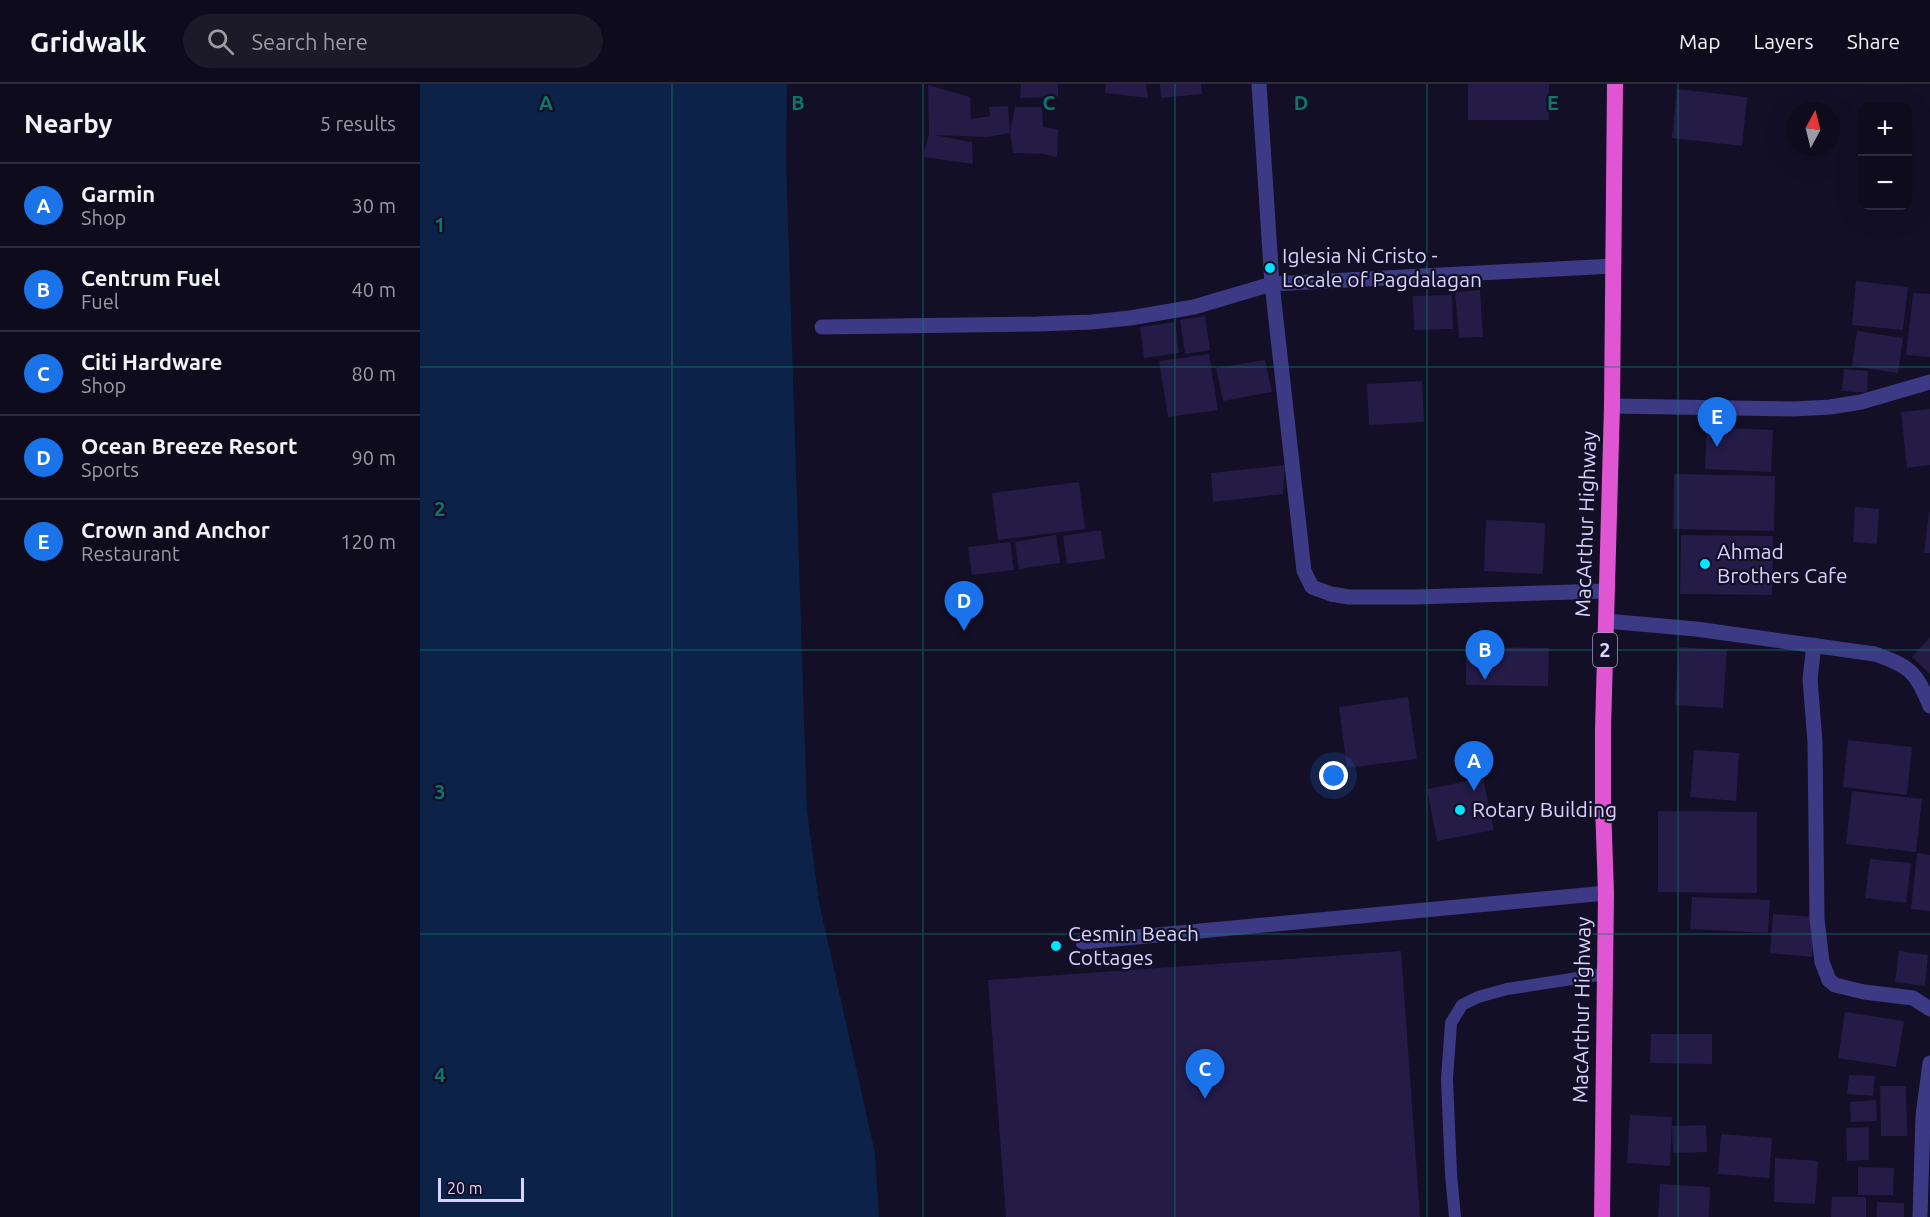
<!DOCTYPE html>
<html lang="en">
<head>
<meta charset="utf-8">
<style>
	body { margin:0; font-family:Ubuntu,sans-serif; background:#1c1929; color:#f1f3f6 }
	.controls { position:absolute; right:18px; top:18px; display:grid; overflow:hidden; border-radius:12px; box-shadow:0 6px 24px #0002 }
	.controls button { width:54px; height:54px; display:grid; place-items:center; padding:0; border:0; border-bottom:2px solid #2e2b3b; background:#0e0b1c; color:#f1f3f6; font:30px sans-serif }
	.compass { position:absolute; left:1366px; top:18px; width:54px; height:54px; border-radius:50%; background:#0e0b1c; box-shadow:0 6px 24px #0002; rotate:7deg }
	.scale { position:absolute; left:18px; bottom:15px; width:86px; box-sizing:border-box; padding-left:6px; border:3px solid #d9d4ff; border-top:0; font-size:16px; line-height:21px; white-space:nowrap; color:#d9d4ff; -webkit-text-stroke:4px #130f26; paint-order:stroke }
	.you { position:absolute; left:914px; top:692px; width:21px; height:21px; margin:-15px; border:4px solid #fff; border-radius:50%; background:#1a73e8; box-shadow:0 0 0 9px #1a73e833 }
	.badge { display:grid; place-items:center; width:39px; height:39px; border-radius:50%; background:#1a73e8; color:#fff; font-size:20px; font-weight:700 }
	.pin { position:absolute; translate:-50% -50px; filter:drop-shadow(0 2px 3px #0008) }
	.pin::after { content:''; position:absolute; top:32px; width:21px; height:18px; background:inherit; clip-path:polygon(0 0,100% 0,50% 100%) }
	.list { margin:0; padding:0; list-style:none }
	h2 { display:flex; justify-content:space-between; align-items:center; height:78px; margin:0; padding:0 24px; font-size:26px }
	h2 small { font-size:20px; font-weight:400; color:#9b9ba3 }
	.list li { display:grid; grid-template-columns:39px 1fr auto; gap:18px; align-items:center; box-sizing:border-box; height:84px; padding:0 24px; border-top:2px solid #2e2b3b }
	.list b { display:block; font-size:22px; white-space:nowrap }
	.list p { margin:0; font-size:20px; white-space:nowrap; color:#9b9ba3 }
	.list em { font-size:20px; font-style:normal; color:#9b9ba3 }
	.icon { flex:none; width:33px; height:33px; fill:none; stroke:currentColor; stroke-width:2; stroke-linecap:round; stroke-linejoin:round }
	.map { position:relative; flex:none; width:1510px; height:1133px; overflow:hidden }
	header { display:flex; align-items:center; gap:36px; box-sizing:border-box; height:84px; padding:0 30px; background:#0e0b1c; border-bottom:2px solid #2e2b3b }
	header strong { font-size:28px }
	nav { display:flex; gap:33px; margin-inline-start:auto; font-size:21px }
	.search { width:420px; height:54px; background:#1c1929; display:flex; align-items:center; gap:15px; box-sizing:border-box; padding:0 21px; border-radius:33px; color:#9b9ba3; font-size:22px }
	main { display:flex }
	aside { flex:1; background:#0e0b1c }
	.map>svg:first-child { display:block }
</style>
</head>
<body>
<header>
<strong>Gridwalk</strong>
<div class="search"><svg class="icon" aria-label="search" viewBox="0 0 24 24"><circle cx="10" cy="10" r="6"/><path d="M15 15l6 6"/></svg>Search here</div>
<nav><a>Map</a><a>Layers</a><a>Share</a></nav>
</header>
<main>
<aside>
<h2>Nearby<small>5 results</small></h2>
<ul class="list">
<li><span class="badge">A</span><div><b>Garmin</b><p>Shop</p></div><em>30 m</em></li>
<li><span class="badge">B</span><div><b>Centrum Fuel</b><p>Fuel</p></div><em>40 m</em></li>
<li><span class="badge">C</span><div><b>Citi Hardware</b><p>Shop</p></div><em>80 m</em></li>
<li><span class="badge">D</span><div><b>Ocean Breeze Resort</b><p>Sports</p></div><em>90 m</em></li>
<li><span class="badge">E</span><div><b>Crown and Anchor</b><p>Restaurant</p></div><em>120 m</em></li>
</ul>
</aside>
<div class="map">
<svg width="1510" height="1133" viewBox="0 0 1510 1133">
	<rect width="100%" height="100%" fill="#130f26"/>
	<!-- water -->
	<path fill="#0c2248" d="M 0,0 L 367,0 L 366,76 L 387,727 L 399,818 L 455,1069 L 459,1133 L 0,1133 Z"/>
	<!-- building -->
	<g fill="#241b47">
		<path d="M 601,0 L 638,0 L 638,13 L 600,14 Z"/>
		<path d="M 686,0 L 726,0 L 728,14 L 685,9 Z"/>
		<path d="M 740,0 L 781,0 L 782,10 L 741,14 Z"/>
		<rect x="1048" y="0" width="81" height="36"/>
		<path d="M 508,1 L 550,13 L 551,35 L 570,32 L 569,23 L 588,22 L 590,49 L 595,23 L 622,23 L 623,43 L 638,45 L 637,73 L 623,70 L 593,69 L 590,49 L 568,53 L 514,51 L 552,58 L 553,80 L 503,73 L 509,50 Z"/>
		<path d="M 1257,5 L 1327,13 L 1322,62 L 1252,54 Z"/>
		<path d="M 1436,197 L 1488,203 L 1483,246 L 1432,241 Z"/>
		<path d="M 1060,206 L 1063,253 L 1039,254 L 1035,208 Z"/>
		<path d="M 1493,209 L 1510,210 L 1510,273 L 1486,271 Z"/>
		<path d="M 1032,211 L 1033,245 L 994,246 L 993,212 Z"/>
		<path d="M 785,232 L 790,266 L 765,270 L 760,236 Z"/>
		<path d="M 755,238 L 759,269 L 724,274 L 720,243 Z"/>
		<path d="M 1437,247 L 1483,254 L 1478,289 L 1432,282 Z"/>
		<path d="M 789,270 L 798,326 L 748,333 L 739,277 Z"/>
		<path d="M 845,276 L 852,308 L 803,317 L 796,284 Z"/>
		<path d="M 1424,285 L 1448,287 L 1447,309 L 1422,307 Z"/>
		<path d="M 1002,297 L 1004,338 L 949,341 L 947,300 Z"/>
		<path d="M 1510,325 L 1510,381 L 1487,384 L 1481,328 Z"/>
		<path d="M 1287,343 L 1353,346 L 1351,388 L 1285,385 Z"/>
		<path d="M 865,381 L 863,410 L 793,418 L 791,389 Z"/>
		<path d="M 1254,390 L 1355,392 L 1354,447 L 1253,445 Z"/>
		<path d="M 659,398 L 665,445 L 578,456 L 572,409 Z"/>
		<path d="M 1435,423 L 1459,425 L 1457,460 L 1433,458 Z"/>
		<path d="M 1509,428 L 1510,428 L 1510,469 L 1504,469 Z"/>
		<path d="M 1066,436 L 1125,439 L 1123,490 L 1064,487 Z"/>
		<path d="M 681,446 L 685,475 L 647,480 L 643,452 Z"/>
		<path d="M 636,451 L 640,479 L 599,485 L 595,458 Z"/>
		<path d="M 1261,451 L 1353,452 L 1352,511 L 1260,510 Z"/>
		<path d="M 590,458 L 594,486 L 552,491 L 548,463 Z"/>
		<path d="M 1510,553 L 1510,590 L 1492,573 Z"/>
		<path d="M 1046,563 L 1129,564 L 1128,602 L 1046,601 Z"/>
		<path d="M 1259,563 L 1307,566 L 1303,624 L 1255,621 Z"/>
		<path d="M 988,613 L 997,675 L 927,684 L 919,623 Z"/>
		<path d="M 1428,656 L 1492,663 L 1487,711 L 1423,703 Z"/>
		<path d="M 1274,666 L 1319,669 L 1316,717 L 1270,713 Z"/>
		<path d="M 1063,694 L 1074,746 L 1017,757 L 1007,705 Z"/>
		<path d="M 1432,707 L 1502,715 L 1496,768 L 1426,760 Z"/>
		<path d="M 1238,727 L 1337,728 L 1337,809 L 1238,808 Z"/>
		<path d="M 1497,769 L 1510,771 L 1510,827 L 1491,825 Z"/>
		<path d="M 1450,775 L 1491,779 L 1486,819 L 1445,814 Z"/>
		<path d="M 1272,813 L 1350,816 L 1348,849 L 1270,845 Z"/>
		<path d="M 1353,830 L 1395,833 L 1392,873 L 1350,869 Z"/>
		<path d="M 981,867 L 1000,1133 L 586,1133 L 568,896 Z"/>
		<path d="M 1479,867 L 1508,871 L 1505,902 L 1475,898 Z"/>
		<path d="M 1425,928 L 1484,937 L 1476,983 L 1418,974 Z"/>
		<path d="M 1231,950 L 1292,950 L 1292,980 L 1230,979 Z"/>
		<path d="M 1429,991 L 1455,992 L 1453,1012 L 1427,1010 Z"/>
		<path d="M 1460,1002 L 1486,1002 L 1487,1052 L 1461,1052 Z"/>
		<path d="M 1456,1016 L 1457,1037 L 1431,1038 L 1430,1018 Z"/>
		<path d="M 1210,1031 L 1252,1033 L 1250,1082 L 1207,1079 Z"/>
		<path d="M 1286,1041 L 1287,1068 L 1253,1069 L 1252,1042 Z"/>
		<path d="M 1449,1043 L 1449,1076 L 1427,1077 L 1426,1044 Z"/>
		<path d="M 1301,1050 L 1352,1054 L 1349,1094 L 1298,1090 Z"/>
		<path d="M 1355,1074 L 1398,1077 L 1395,1120 L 1354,1118 Z"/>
		<path d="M 1438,1083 L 1474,1084 L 1473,1111 L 1438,1111 Z"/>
		<path d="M 1240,1100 L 1290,1103 L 1289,1133 L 1238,1133 Z"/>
		<path d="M 1412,1113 L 1446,1113 L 1446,1133 L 1411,1133 Z"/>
		<path d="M 1457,1118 L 1484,1119 L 1484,1133 L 1457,1133 Z"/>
	</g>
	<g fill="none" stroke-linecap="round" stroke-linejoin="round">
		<!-- service -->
		<path stroke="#3d3a85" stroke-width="12" d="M 1035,1133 L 1031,1090 L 1027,995 L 1031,939 L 1042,921 L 1058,913 L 1087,905 L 1184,890"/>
		<!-- minor -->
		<g stroke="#3d3a85" stroke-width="15">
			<path d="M 839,0 L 852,200 L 884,487 L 892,503 L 911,510 L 929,513 L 995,513 L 1187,507"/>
			<path d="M 402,243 L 617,240 L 672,238 L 710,234 L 774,223 L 852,200 L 1193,182"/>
			<path d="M 1192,322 L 1374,325 L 1410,323 L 1441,318 L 1510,298"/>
			<path d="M 1186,537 L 1276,545 L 1455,570 C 1489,582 1497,588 1510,622"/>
			<path d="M 1394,561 L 1390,595 L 1395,658 L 1397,835 L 1402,878 L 1409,896 L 1415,901 L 1444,908 L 1493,914 L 1510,925"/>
			<path d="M 663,858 L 1186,809"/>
			<path d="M 1500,1133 L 1503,1032 L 1510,979"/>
		</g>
		<!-- trunk -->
		<path stroke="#e055d1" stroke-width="16" d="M 1182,1133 L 1186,809 L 1183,721 L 1183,645 L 1192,322 L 1195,0"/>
	</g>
	<!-- grid -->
	<path fill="none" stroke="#0f766e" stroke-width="1.5" stroke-opacity="0.55" d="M 252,0 L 252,1133M 503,0 L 503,1133M 755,0 L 755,1133M 1007,0 L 1007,1133M 1258,0 L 1258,1133M 0,283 L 1510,283M 0,566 L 1510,566M 0,850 L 1510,850"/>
	<!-- markers -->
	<g fill="#00e5ff" stroke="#130f26" stroke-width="2">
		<circle cx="850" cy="184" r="6"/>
		<circle cx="1285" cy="480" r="6"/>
		<circle cx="1040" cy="726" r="6"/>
		<circle cx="636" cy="862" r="6"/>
	</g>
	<g text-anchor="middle" stroke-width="4.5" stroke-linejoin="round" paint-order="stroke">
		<!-- shield labels -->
		<rect fill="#130f26" stroke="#9e99be" stroke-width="1.5" x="1173" y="549" width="24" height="34" rx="4.5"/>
		<g font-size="20" font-weight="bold" fill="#d9d4ff">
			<text x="1185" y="573">2</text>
		</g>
		<!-- poi labels -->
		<g font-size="21" fill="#d9d4ff" stroke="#130f26" text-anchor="start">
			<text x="862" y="179">Iglesia Ni Cristo -<tspan x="862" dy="24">Locale of Pagdalagan</tspan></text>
			<text x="1297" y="475">Ahmad<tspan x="1297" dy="24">Brothers Cafe</tspan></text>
			<text x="1052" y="733">Rotary Building</text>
			<text x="648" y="857">Cesmin Beach<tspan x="648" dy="24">Cottages</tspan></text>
		</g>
		<!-- street labels -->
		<g font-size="21" fill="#d9d4ff" stroke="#130f26">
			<text transform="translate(1166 440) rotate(-88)" y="7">MacArthur Highway</text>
			<text transform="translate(1162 926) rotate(-89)" y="7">MacArthur Highway</text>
		</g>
	</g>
	<g font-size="20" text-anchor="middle" font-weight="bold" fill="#0f766e" stroke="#130f26" stroke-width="4.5" stroke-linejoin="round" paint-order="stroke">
		<text x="126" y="26">A</text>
		<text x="378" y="26">B</text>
		<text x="629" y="26">C</text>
		<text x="881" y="26">D</text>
		<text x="1133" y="26">E</text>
		<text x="20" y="148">1</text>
		<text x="20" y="432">2</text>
		<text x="20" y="715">3</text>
		<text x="20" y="998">4</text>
	</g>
</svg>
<div class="controls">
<button>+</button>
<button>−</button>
</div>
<svg class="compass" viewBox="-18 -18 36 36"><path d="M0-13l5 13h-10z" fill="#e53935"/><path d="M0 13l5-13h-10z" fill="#9b9ba3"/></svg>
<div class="scale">20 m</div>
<div class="you"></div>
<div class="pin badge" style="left:1054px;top:707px">A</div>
<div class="pin badge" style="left:1065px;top:596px">B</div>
<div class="pin badge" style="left:785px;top:1015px">C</div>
<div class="pin badge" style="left:544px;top:547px">D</div>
<div class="pin badge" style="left:1297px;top:363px">E</div>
</div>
</main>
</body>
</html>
